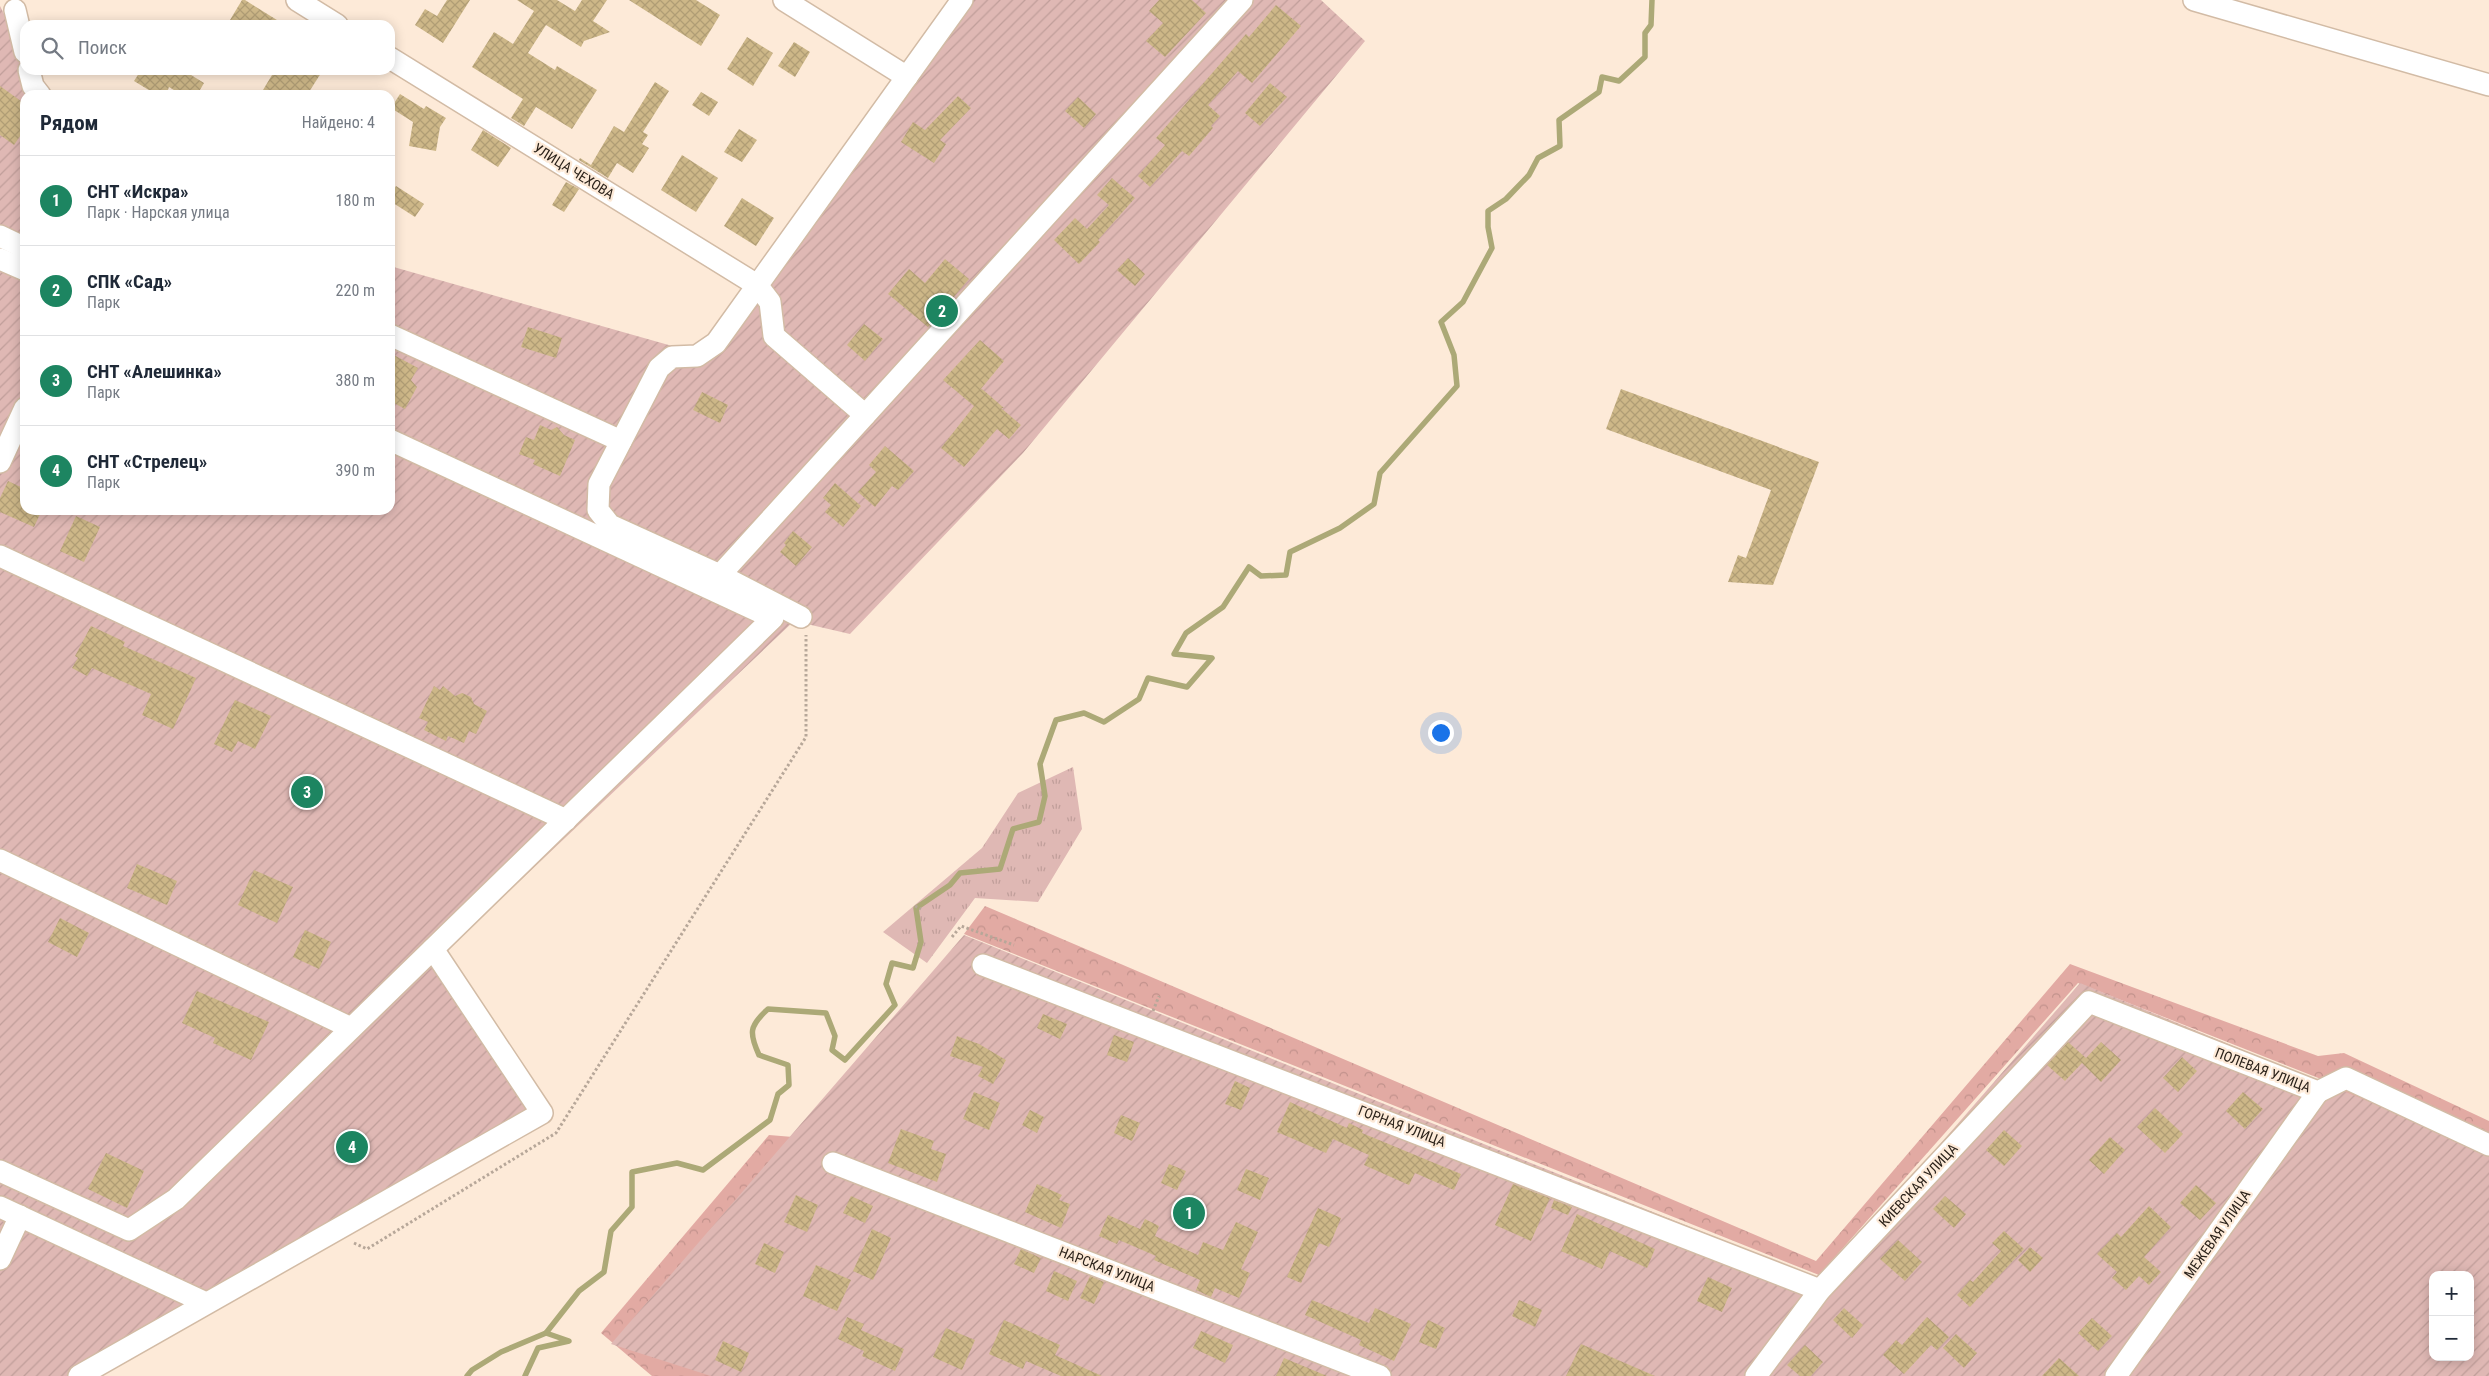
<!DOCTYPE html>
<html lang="ru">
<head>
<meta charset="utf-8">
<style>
	body { margin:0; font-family:"Roboto Condensed",sans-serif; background:#f2f2f3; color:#1f2937 }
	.controls { position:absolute; right:15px; bottom:15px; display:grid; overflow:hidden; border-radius:10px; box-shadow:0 2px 12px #0003 }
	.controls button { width:45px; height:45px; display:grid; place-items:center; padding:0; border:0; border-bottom:1px solid #e0e1e3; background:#fff; color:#1f2937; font:25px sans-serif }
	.you { position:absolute; left:1440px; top:732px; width:18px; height:18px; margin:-12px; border:4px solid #fff; border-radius:50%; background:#1a73e8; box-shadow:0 0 0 8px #1a73e833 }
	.badge { display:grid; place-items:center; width:32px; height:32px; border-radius:50%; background:#1d8561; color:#fff; font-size:16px; font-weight:700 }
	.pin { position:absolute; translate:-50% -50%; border:2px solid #fff; box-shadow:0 1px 5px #0006 }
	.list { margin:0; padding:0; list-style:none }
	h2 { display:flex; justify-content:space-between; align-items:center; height:65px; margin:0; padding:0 20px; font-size:21px }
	h2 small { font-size:16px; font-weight:400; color:#747a83 }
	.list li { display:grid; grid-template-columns:32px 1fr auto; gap:15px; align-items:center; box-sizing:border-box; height:90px; padding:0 20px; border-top:1px solid #e0e1e3 }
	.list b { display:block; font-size:19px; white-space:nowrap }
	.list p { margin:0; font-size:16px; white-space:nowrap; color:#747a83 }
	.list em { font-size:16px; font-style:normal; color:#747a83 }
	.icon { flex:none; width:28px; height:28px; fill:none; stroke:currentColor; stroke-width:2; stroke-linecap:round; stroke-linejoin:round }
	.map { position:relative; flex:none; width:2489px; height:1376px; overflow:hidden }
	.search { position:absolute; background:#fff; box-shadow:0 2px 12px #0003; left:20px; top:20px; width:375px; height:55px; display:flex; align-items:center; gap:12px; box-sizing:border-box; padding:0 18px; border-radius:15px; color:#747a83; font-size:19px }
	.panel { position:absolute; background:#fff; box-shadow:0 2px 12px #0003; left:20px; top:90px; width:375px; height:425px; border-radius:15px }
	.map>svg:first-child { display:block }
</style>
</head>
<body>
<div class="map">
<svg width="2489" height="1376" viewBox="0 0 2489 1376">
	<defs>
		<pattern id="grass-tufts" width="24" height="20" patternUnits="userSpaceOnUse" patternTransform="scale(1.25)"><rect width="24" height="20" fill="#dfb8b4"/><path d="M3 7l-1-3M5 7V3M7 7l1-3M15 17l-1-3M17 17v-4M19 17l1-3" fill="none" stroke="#c09e9a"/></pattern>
		<pattern id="forest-crowns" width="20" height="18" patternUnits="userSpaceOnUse" patternTransform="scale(1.25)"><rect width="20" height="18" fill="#e2aaa3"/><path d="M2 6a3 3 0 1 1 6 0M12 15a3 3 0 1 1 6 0" fill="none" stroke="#c2928c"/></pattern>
		<pattern id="garden-furrows" width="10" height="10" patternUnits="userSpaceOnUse" patternTransform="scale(1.25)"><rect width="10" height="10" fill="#dfb8b4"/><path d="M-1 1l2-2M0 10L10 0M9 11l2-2" fill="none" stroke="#c09e9a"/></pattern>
		<pattern id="building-cross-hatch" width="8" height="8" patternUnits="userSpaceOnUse" patternTransform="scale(1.25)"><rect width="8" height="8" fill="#cdb788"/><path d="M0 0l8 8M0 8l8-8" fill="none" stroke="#b09d75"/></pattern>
	</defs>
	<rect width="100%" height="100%" fill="#fdead8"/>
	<!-- grass -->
	<path fill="url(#grass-tufts)" d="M 1073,767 L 1082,829 L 1038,902 L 975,898 L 927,963 L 883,932 L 982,848 L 1018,793 Z"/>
	<!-- forest -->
	<g fill="url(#forest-crowns)" fill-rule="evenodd">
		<path d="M 985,906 L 1816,1261 L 2070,964 L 2318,1056 L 2344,1053 L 2489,1121 L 2489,1376 L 2124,1376 L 2326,1081 L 2078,983 L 1819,1275 L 964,934 ZM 2433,1275 L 2470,1275 L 2470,1357 L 2433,1357 Z"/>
		<path d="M 769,1135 L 805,1138 L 720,1376 L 652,1376 L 601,1333 Z"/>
	</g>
	<!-- garden -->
	<g fill="url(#garden-furrows)" fill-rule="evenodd">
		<path d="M 957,0 L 1321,0 L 1365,41 L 1023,453 L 850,634 L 794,621 L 433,963 L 532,1109 L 75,1376 L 0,1376 L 0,6 L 45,95 L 25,95 L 25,510 L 390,510 L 390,266 L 711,357 Z"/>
		<path d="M 964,935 L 1822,1280 L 2080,983 L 2489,1151 L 2489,1376 L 711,1376 L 611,1344 ZM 2433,1275 L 2470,1275 L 2470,1357 L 2433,1357 Z"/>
	</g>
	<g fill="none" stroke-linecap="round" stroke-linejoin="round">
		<!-- stream -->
		<g stroke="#aca977" stroke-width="5.5">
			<path d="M 467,1376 L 472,1370 L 501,1352 L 546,1333 L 579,1291 L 604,1272 L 611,1231 L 632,1207 L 632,1172 L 677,1163 L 703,1170 L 770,1120 L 778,1094 L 789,1085 L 788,1065 L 759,1055 C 749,1033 749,1026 768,1009 L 826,1013 L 835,1036 L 832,1050 L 845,1060 L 895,1005 L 886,984 L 892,963 L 913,968 L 921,942 L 916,908 L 950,885 L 960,873 L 1000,869 L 1013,829 L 1039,822 L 1045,796 L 1040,764 L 1056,720 L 1084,713 L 1104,722 L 1139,699 L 1148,678 L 1187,687 L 1212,658 L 1174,654 L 1186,633 L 1223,607 L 1249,567 L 1261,576 L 1286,575 L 1290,552 L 1340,528 L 1374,504 L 1380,473 L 1457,386 L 1454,355 L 1441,322 L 1463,302 L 1492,248 L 1488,227 L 1488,211 L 1506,199 L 1529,175 L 1538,158 L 1560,146 L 1559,120 L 1599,92 L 1602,77 L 1619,81 L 1645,57 L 1645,33 L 1651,25 L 1652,0"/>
			<path d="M 525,1376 L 538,1348 L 569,1341 L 546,1333"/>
		</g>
	</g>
	<!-- building -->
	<g fill="url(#building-cross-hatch)">
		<path d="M 242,0 L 245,0 L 285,25 L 227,25 Z"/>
		<path d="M 447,0 L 470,0 L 443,43 L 415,25 L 425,9 L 437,16 Z"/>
		<path d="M 517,0 L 557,0 L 575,11 L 582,0 L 607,0 L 593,21 L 610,32 L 584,41 L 581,47 L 546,25 L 528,53 L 555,70 L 557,66 L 597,90 L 572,129 L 536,107 L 524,126 L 511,118 L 523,99 L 472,67 L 494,32 L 513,44 L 534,11 Z"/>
		<path d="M 629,0 L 696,0 L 720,15 L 701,46 Z"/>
		<path d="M 1159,0 L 1192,0 L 1206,13 L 1165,57 L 1146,41 L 1163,23 L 1149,11 Z"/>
		<path d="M 1276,5 L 1301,26 L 1252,83 L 1238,71 L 1208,105 L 1220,116 L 1211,126 L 1213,128 L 1189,156 L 1182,151 L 1150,187 L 1138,176 L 1165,145 L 1156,138 L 1246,34 L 1249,37 Z"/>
		<path d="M 747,37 L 773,53 L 753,86 L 727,69 Z"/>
		<path d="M 794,42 L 810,52 L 795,77 L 778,66 Z"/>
		<path d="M 141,70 L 183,70 L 204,83 L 197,95 L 182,95 L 169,87 L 166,95 L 157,95 L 134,81 Z"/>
		<path d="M 275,70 L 323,70 L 307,95 L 260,95 Z"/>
		<path d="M 655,82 L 669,91 L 643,132 L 648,135 L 642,144 L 649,148 L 633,173 L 617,163 L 608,178 L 579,160 L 580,158 L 591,165 L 614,126 L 624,132 Z"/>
		<path d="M 1270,83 L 1287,97 L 1260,126 L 1245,113 Z"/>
		<path d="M 0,86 L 25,104 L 25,129 L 14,145 L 0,135 Z"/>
		<path d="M 701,92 L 718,102 L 709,116 L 692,105 Z"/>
		<path d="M 400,94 L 424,109 L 426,106 L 446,118 L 440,127 L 436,151 L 409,146 L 413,122 L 391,108 Z"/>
		<path d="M 958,96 L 971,108 L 940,140 L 946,144 L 934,163 L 901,142 L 913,122 L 925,130 Z"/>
		<path d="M 1078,97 L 1096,114 L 1084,128 L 1065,111 Z"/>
		<path d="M 739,129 L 757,140 L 742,162 L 724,152 Z"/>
		<path d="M 483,130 L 511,148 L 498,167 L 471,150 Z"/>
		<path d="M 682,155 L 718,178 L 696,212 L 661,190 Z"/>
		<path d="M 1112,178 L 1135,198 L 1098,240 L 1100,242 L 1079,264 L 1054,240 L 1075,218 L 1087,229 L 1109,205 L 1097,195 Z"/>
		<path d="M 566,182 L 579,189 L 564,212 L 552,205 Z"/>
		<path d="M 396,186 L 424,204 L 415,217 L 390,201 L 390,195 Z"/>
		<path d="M 742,198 L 774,218 L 756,246 L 724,226 Z"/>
		<path d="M 1128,258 L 1145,274 L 1135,286 L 1117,270 Z"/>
		<path d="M 945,259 L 969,279 L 928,327 L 888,294 L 909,269 L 925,283 Z"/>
		<path d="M 864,324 L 883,339 L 865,361 L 847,345 Z"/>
		<path d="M 528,327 L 562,338 L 556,358 L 521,347 Z"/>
		<path d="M 980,340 L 1004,361 L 980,390 L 982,389 L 1004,408 L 1001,408 L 1021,425 L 1009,439 L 997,429 L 964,467 L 941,448 L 974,406 L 943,380 Z"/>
		<path d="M 390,353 L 418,368 L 411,380 L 417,387 L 405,409 L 390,401 Z"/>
		<path d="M 1621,389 L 1819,462 L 1773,585 L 1728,582 L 1738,555 L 1746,558 L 1771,490 L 1606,429 Z"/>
		<path d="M 702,392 L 728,405 L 720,423 L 693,410 Z"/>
		<path d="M 540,425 L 551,430 L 557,427 L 564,435 L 575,440 L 560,476 L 533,464 L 535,460 L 519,454 L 526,437 L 534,440 Z"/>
		<path d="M 885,446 L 914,471 L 898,490 L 892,486 L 875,507 L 858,492 L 876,472 L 869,465 Z"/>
		<path d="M 8,481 L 25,489 L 25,510 L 42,510 L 34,527 L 0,512 L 0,498 Z"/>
		<path d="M 835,483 L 861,506 L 843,527 L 825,512 L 831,505 L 823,498 Z"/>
		<path d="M 76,516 L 100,527 L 84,562 L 60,551 Z"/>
		<path d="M 793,531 L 812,547 L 796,566 L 780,552 L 786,545 L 784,543 Z"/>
		<path d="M 91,626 L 125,642 L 123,646 L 196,678 L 173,729 L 142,715 L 151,694 L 92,668 L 87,676 L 72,668 L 78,658 L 75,656 Z"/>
		<path d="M 434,686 L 440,690 L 443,686 L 455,696 L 462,693 L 471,697 L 474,704 L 487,711 L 476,734 L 469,731 L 464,743 L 448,736 L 446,741 L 424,730 L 428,722 L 419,718 Z"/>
		<path d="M 235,700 L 271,716 L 255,749 L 238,741 L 232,752 L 214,744 Z"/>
		<path d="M 137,864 L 177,881 L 167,905 L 127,888 Z"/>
		<path d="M 254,870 L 293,887 L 277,923 L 238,905 Z"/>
		<path d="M 60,918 L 89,933 L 77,957 L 48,942 Z"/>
		<path d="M 305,930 L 331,942 L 319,969 L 293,957 Z"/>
		<path d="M 197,991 L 269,1022 L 251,1060 L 213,1043 L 215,1038 L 182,1023 Z"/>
		<path d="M 1043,1014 L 1067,1024 L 1060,1039 L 1037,1028 Z"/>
		<path d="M 1114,1035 L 1134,1042 L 1127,1062 L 1107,1055 Z"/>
		<path d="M 957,1036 L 979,1044 L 1006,1060 L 993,1084 L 978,1076 L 983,1067 L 950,1056 Z"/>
		<path d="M 2068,1042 L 2086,1058 L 2101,1042 L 2121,1060 L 2101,1082 L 2082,1063 L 2065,1081 L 2047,1065 Z"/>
		<path d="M 2182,1057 L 2197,1071 L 2178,1092 L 2163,1078 Z"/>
		<path d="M 1235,1081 L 1250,1088 L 1241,1110 L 1225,1104 Z"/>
		<path d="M 974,1092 L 1000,1103 L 989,1130 L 963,1119 Z"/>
		<path d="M 2243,1092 L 2263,1109 L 2245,1129 L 2226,1111 Z"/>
		<path d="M 1290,1102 L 1347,1128 L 1349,1123 L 1363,1130 L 1362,1133 L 1461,1174 L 1454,1190 L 1415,1173 L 1409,1185 L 1364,1165 L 1369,1155 L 1333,1139 L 1326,1153 L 1277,1132 Z"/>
		<path d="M 2155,1108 L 2183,1134 L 2165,1153 L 2137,1127 Z"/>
		<path d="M 1030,1110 L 1044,1117 L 1037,1133 L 1022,1125 Z"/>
		<path d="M 1121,1115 L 1140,1123 L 1132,1141 L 1114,1133 Z"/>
		<path d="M 901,1129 L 934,1141 L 931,1149 L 946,1154 L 937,1182 L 888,1163 Z"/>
		<path d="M 2004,1130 L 2022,1146 L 2004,1166 L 1986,1150 Z"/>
		<path d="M 2110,1137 L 2125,1150 L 2104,1174 L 2089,1160 Z"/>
		<path d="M 106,1153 L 144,1171 L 127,1208 L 88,1189 Z"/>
		<path d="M 1169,1164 L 1186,1171 L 1177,1190 L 1161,1183 Z"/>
		<path d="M 1246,1169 L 1269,1178 L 1260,1200 L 1237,1190 Z"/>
		<path d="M 1037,1184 L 1062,1195 L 1059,1200 L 1070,1204 L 1061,1228 L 1025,1212 Z"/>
		<path d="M 1513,1184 L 1550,1198 L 1531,1241 L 1495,1225 Z"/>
		<path d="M 2196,1185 L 2216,1203 L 2200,1220 L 2180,1203 Z"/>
		<path d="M 796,1195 L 818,1205 L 807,1232 L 784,1222 Z"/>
		<path d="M 851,1196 L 873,1206 L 865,1223 L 843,1213 Z"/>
		<path d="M 1945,1196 L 1966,1214 L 1954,1228 L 1933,1209 Z"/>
		<path d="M 1554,1200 L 1572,1207 L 1568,1215 L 1551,1208 Z"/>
		<path d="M 2149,1206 L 2171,1227 L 2144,1257 L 2161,1272 L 2149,1285 L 2139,1276 L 2126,1290 L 2112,1278 L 2117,1272 L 2097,1254 L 2117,1233 L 2121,1237 Z"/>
		<path d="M 1318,1208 L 1341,1218 L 1329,1247 L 1319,1243 L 1301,1283 L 1287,1277 Z"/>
		<path d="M 1577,1214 L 1655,1249 L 1647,1268 L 1610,1251 L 1602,1269 L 1561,1251 Z"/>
		<path d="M 1108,1215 L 1140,1229 L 1145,1219 L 1159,1226 L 1155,1236 L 1198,1255 L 1203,1242 L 1223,1250 L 1236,1222 L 1258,1232 L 1241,1269 L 1250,1273 L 1239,1298 L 1215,1288 L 1211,1297 L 1196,1290 L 1200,1280 L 1154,1260 L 1156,1256 L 1119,1240 L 1117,1244 L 1099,1236 Z"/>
		<path d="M 872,1229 L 891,1238 L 873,1280 L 853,1271 Z"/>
		<path d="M 2004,1231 L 2024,1249 L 1970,1307 L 1957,1295 L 1970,1280 L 1973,1282 L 2001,1251 L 1992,1243 Z"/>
		<path d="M 1898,1240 L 1922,1262 L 1905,1281 L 1880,1259 Z"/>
		<path d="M 764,1243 L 784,1252 L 775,1273 L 755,1264 Z"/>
		<path d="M 2030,1247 L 2043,1258 L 2030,1272 L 2018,1260 Z"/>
		<path d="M 1021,1249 L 1041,1258 L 1034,1273 L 1014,1264 Z"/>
		<path d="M 816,1265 L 851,1280 L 837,1311 L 803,1296 Z"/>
		<path d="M 1054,1271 L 1077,1281 L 1068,1301 L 1046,1291 Z"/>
		<path d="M 1090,1276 L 1104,1282 L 1094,1304 L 1080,1298 Z"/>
		<path d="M 1708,1277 L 1732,1288 L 1722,1312 L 1697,1301 Z"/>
		<path d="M 1312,1300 L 1369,1323 L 1375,1308 L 1411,1324 L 1394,1361 L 1359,1345 L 1361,1340 L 1305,1315 Z"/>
		<path d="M 1519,1300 L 1542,1310 L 1535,1327 L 1512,1316 Z"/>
		<path d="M 1844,1308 L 1863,1325 L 1852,1338 L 1833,1320 Z"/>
		<path d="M 847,1317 L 864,1324 L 861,1330 L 904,1349 L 895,1371 L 862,1356 L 864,1351 L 838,1339 Z"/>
		<path d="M 1927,1317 L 1949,1337 L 1937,1350 L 1931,1345 L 1904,1374 L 1883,1355 L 1896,1340 L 1902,1345 Z"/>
		<path d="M 2092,1318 L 2112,1336 L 2098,1351 L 2078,1333 Z"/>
		<path d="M 1004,1320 L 1060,1345 L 1055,1355 L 1102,1376 L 1061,1376 L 1026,1361 L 1023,1369 L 989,1354 Z"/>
		<path d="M 1428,1320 L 1445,1328 L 1436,1349 L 1419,1342 Z"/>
		<path d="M 946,1328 L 975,1340 L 962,1370 L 933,1357 Z"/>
		<path d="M 1201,1331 L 1233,1345 L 1225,1363 L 1193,1348 Z"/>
		<path d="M 1956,1334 L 1977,1353 L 1964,1368 L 1943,1348 Z"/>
		<path d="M 723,1341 L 749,1353 L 741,1372 L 715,1360 Z"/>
		<path d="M 1581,1344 L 1655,1376 L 1566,1376 Z"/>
		<path d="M 1805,1345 L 1823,1362 L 1811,1376 L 1800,1376 L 1787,1365 Z"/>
		<path d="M 1284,1358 L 1327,1376 L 1276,1376 Z"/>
		<path d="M 2059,1358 L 2079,1376 L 2042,1376 Z"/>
	</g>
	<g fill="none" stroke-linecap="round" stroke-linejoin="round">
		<defs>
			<g id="minor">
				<path d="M 297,0 L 337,25"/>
				<path d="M 784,0 L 907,77"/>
				<path d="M 962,0 L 716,343 L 697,356 L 672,357 L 659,368 L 599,484 L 598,510 L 610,525 L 720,575 L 1242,0"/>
				<path d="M 2194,0 L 2489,85"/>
				<path d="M 15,10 L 25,52"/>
				<path d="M 390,58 L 757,285 L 770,302 L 774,336 L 865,415"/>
				<path d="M 29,70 L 33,86 L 40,95"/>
				<path d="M 0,236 L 25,248"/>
				<path d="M 0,259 L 25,270"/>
				<path d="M 390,335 L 621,441"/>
				<path d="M 0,462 L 25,408"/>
				<path d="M 0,556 L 566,820"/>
				<path d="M 720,575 L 801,617"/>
				<path d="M 0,860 L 351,1028"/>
				<path d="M 983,965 L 1820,1290"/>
				<path d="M 833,1163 L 1380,1376"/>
				<path d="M 0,1171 L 129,1230 L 176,1199 L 773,618 L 390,440"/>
				<path d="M 0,1207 L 206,1303"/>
				<path d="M 0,1259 L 20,1216"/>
				<path d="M 79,1376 L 542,1113 L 433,949"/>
				<path d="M 1756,1376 L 1820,1290 L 2089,1002 L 2318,1092 L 2346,1078 L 2489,1145"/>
				<path d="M 2116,1376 L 2318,1092"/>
			</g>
		</defs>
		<!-- minor casing -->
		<use href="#minor" stroke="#d2bba5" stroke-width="24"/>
		<!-- path -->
		<g stroke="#b7a799" stroke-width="3" stroke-dasharray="2.5 2.5" stroke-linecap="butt">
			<path d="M 915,906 L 921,909"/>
			<path d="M 952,937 L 961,926 L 1014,945"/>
			<path d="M 1153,1011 L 1159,996"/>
			<path d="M 354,1243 L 367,1249 L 556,1133 L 806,737 L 806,635"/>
		</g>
		<!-- minor -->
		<use href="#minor" stroke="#fff" stroke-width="21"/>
	</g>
	<g text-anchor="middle" stroke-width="4.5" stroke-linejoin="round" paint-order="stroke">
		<!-- street labels -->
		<g font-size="14" fill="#2b221a" stroke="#fdead8">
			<text transform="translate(574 171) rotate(32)" y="5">УЛИЦА ЧЕХОВА</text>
			<text transform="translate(2263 1070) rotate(21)" y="5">ПОЛЕВАЯ УЛИЦА</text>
			<text transform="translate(1402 1126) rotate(21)" y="5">ГОРНАЯ УЛИЦА</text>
			<text transform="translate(1918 1185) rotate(-47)" y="5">КИЕВСКАЯ УЛИЦА</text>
			<text transform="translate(2217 1234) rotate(-55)" y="5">МЕЖЕВАЯ УЛИЦА</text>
			<text transform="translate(1107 1269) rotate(21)" y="5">НАРСКАЯ УЛИЦА</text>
		</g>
	</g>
</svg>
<div class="controls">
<button>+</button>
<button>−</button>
</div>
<div class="you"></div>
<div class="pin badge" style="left:1189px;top:1213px">1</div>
<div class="pin badge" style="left:942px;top:311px">2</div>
<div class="pin badge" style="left:307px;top:792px">3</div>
<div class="pin badge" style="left:352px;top:1147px">4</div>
<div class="search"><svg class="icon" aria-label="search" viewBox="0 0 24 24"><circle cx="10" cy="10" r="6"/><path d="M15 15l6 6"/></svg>Поиск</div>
<section class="panel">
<h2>Рядом<small>Найдено: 4</small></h2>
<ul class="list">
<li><span class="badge">1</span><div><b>СНТ «Искра»</b><p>Парк · Нарская улица</p></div><em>180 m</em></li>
<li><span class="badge">2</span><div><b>СПК «Сад»</b><p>Парк</p></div><em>220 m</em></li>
<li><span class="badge">3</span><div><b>СНТ «Алешинка»</b><p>Парк</p></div><em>380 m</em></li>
<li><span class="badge">4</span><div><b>СНТ «Стрелец»</b><p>Парк</p></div><em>390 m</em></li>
</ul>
</section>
</div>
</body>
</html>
